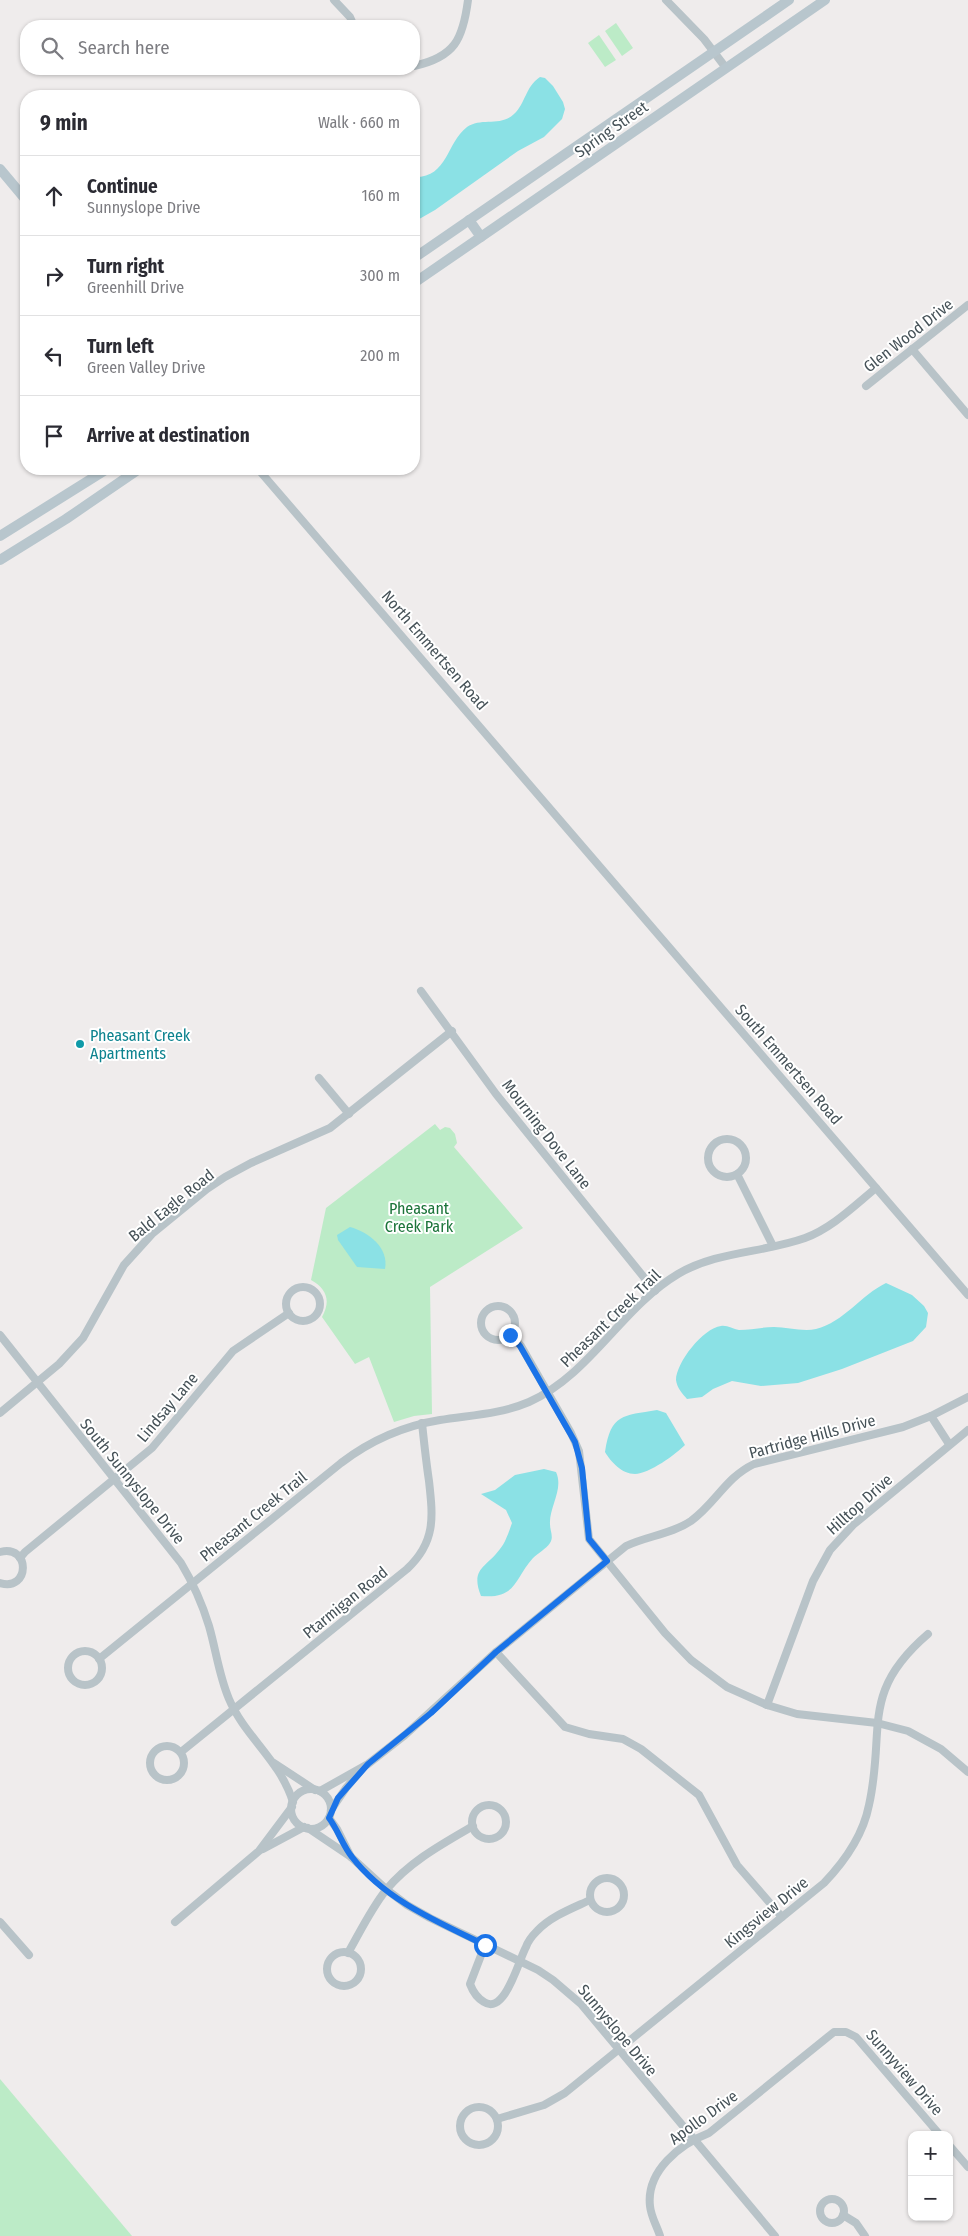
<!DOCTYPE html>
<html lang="en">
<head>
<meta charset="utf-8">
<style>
	body { margin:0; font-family:"Fira Sans Condensed",sans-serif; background:#f7f7f7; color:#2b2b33 }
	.controls { position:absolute; right:15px; bottom:15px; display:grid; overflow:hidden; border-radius:10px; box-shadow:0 1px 4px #0004 }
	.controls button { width:45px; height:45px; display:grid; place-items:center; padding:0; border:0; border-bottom:1px solid #e1e1e2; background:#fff; color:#2b2b33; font:25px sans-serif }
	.stop { position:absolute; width:15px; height:15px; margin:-11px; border:4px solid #1a73e8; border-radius:50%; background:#fff }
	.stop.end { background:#1a73e8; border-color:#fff; box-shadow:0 1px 5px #0008 }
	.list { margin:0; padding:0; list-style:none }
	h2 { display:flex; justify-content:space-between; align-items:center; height:65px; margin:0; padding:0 20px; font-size:21px }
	h2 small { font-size:16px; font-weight:400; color:#7c7c81 }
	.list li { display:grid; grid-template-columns:32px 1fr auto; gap:15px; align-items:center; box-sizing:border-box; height:80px; padding:0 20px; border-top:1px solid #e1e1e2 }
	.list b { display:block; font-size:19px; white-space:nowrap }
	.list p { margin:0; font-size:16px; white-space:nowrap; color:#7c7c81 }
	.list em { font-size:16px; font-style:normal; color:#7c7c81 }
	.icon { flex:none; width:28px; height:28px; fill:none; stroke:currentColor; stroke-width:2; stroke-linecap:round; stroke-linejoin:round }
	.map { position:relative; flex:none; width:968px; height:2236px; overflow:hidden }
	.search { position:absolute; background:#fff; box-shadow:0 1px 4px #0004; left:20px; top:20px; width:400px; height:55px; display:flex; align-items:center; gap:12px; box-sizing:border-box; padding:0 18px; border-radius:20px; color:#7c7c81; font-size:19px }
	.panel { position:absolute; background:#fff; box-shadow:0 1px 4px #0004; left:20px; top:90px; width:400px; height:385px; border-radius:20px }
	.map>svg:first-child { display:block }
</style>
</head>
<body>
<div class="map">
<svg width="968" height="2236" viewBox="0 0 968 2236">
	<rect width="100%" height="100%" fill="#efecec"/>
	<!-- green -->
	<g fill="#bcebc7">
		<path d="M 616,23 L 633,48 L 622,56 L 605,31 Z"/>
		<path d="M 599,35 L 616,60 L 605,67 L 588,43 Z"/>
		<path d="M 435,1124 L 440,1130 L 445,1127 L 450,1128 L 455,1134 L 457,1143 L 454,1147 L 523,1228 L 430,1287 L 432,1414 L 414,1416 L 394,1422 L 369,1357 L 355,1364 L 322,1317 C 331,1301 327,1289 311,1280 L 326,1208 Z"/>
		<path d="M 0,2079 L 132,2236 L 0,2236 Z"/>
	</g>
	<!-- water -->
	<g fill="#8be1e5">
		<path d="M 540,77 L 545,78 L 553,86 L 563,102 L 565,109 L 562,119 L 544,137 L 518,151 L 435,210 L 414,222 L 414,177 C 448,178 446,143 467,127 C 481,117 501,127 514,114 C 526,103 525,87 540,77 Z"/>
		<path d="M 350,1227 C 369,1232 389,1248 385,1269 L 357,1267 L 338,1240 L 337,1235 Z"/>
		<path d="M 886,1283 L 912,1295 L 924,1306 L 928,1313 L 926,1327 L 913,1341 L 842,1369 L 798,1383 L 761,1386 L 732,1381 L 713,1389 L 702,1397 L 687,1399 C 682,1393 677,1388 676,1380 C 676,1363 703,1328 721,1326 C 727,1325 733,1329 739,1330 C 751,1330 763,1327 774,1327 C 787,1327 803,1332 816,1329 C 844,1322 861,1295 886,1283 Z"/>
		<path d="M 657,1410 L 666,1413 L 685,1445 C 676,1454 649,1474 635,1474 C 622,1474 611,1462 605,1452 C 611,1413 623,1416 657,1410 Z"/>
		<path d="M 544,1469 L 556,1472 C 564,1489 549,1507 550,1524 C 550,1531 554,1537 550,1543 C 546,1549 538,1553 533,1558 C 514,1579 517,1599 481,1596 C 470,1568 486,1568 500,1549 C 506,1542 509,1531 512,1523 L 506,1510 L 481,1494 L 495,1490 L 515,1475 Z"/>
	</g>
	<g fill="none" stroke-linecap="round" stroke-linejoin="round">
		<!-- street -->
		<g stroke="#b8c3c8" stroke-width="8">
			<path d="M 334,0 L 350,17 L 354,26"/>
			<path d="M 666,0 L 704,39 L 726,68"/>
			<path d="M 414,66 C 455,57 463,39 468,0"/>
			<path d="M 912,349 L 968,415"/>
			<path d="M 866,386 L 968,305"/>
			<path d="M 258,469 L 968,1295"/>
			<path d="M 421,991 L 496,1094 L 655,1291"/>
			<path d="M 319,1078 L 349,1114"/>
			<circle cx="727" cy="1158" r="19"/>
			<path d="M 737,1174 L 773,1246"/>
			<circle cx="303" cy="1304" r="17"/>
			<circle cx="498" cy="1323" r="17"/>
			<path d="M 0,1335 L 181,1563 C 193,1583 202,1603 209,1626 C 216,1650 219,1676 229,1699 C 245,1737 280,1760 293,1802"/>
			<path d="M 511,1335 L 521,1346 L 571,1433 L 579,1451 L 589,1539 L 665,1633 L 691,1660 L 727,1687 L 767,1705 L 797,1714 L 877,1723 L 908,1731 L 941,1749 L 968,1772"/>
			<path d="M 0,1413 L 59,1364 L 83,1338 L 124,1265 L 152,1234 L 207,1189 L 225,1177 L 251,1163 L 330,1128 L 452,1031"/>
			<path d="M 931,1416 L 968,1397"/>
			<path d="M 0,1552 C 31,1544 30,1592 0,1583"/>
			<path d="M 20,1558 L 25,1552 L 152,1448 L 233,1351 L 289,1313"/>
			<circle cx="85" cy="1668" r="17"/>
			<path d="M 496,1652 L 565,1727 L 589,1734 L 623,1739 L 641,1749 L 699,1795 L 737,1865 L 782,1917"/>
			<path d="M 99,1659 L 341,1463 C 371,1440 403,1426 440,1420 C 471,1415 501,1414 529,1402 C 591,1374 621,1308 678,1274 C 717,1251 763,1253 805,1238 C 832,1228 854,1206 876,1188"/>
			<path d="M 767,1705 L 813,1581 L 830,1550 L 853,1525 L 968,1430"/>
			<circle cx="167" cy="1763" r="17"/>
			<path d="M 181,1752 L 407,1569 C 436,1542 433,1517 429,1481 C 426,1461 424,1442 422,1423"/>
			<path d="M 274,1763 L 315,1790"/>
			<circle cx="311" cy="1809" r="20"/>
			<path d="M 320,1791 L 368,1764 L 405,1735 L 496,1652 L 626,1546 C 647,1536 672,1534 691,1521 C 716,1503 725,1478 754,1464 L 903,1427 L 931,1416 L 949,1444"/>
			<circle cx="489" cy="1822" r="17"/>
			<path d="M 331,1810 L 346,1788 L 363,1768"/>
			<path d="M 329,1818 L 337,1829 L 351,1857"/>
			<path d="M 308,1828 L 351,1857 L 387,1890 L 407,1905 L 430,1918 L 538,1970 L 553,1980 L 581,2004 L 775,2236"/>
			<path d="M 263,1849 L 304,1827"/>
			<circle cx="607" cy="1895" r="17"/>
			<path d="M 0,1922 L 29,1955"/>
			<path d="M 175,1922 L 259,1851 L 292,1807"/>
			<path d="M 485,1945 L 470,1984 C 473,1992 477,1998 484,2002 C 505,2016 519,1959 526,1947 C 528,1941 533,1935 537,1931 C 551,1916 573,1908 590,1900"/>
			<circle cx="344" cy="1969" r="17"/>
			<path d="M 348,1953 C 360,1932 371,1909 386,1890 C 409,1862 442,1844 473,1826"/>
			<circle cx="479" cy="2126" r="19"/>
			<path d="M 497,2119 L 544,2105 L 565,2093 L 824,1883 C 845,1861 863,1836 869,1805 C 886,1729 859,1693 928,1634"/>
			<path d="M 949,2145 L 968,2167"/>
			<circle cx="832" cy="2211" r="12"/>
			<path d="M 843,2215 L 856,2223 L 865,2236"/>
			<path d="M 660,2236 C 657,2226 651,2217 650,2206 C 646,2171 680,2144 709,2133 L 834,2032 L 846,2032 L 856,2037 L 940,2135"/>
		</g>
		<!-- secondary -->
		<g stroke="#b8c6cd" stroke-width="10">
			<path d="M 0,169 L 26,200"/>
			<path d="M 469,220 L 481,237"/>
			<path d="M 414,258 L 789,0"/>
			<path d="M 414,283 L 825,0"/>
			<path d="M 0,536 L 107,469"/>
			<path d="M 0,560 L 66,519 L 139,469"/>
		</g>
	</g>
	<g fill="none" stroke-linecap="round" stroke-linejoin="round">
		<!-- route -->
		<path stroke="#1a73e8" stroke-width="6" d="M 485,1945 C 438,1922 385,1900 352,1857 C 343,1846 338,1830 329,1818 L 338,1798 L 368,1764 L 431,1713 L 496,1652 L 607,1561 L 589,1539 L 582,1468 L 575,1442 L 520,1346 L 510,1335"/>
	</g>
	<!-- markers -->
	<circle fill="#0f9aa8" stroke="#fff" stroke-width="2" cx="80" cy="1044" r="5"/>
	<g text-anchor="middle" stroke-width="4" stroke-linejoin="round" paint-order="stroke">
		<!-- street labels -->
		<g font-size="16" fill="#465258" stroke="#fff">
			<text transform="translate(611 129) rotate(-35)" y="6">Spring Street</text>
			<text transform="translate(908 335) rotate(-38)" y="6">Glen Wood Drive</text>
			<text transform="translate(435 650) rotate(49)" y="6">North Emmertsen Road</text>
			<text transform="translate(789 1064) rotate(49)" y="6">South Emmertsen Road</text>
			<text transform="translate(547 1134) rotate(52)" y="6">Mourning Dove Lane</text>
			<text transform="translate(171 1205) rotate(-39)" y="6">Bald Eagle Road</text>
			<text transform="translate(610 1318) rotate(-44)" y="6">Pheasant Creek Trail</text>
			<text transform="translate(167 1407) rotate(-50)" y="6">Lindsay Lane</text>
			<text transform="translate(812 1436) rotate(-15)" y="6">Partridge Hills Drive</text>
			<text transform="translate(133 1481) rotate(51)" y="6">South Sunnyslope Drive</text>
			<text transform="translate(859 1504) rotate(-42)" y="6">Hilltop Drive</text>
			<text transform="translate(253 1516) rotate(-39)" y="6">Pheasant Creek Trail</text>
			<text transform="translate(345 1602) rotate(-39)" y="6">Ptarmigan Road</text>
			<text transform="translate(766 1912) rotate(-39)" y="6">Kingsview Drive</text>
			<text transform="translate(618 2030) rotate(50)" y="6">Sunnyslope Drive</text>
			<text transform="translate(905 2072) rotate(49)" y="6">Sunnyview Drive</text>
			<text transform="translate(703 2117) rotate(-36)" y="6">Apollo Drive</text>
		</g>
		<!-- culture labels -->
		<g font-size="16" fill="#0d838f" stroke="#fff" text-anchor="start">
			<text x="90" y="1041">Pheasant Creek<tspan x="90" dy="18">Apartments</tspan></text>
		</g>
		<!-- park labels -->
		<g font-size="16" fill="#1c743a" stroke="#fff">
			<text x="419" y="1214">Pheasant<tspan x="419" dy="18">Creek Park</tspan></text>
		</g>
	</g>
</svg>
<div class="controls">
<button>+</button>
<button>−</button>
</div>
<div class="stop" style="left:485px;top:1945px"></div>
<div class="stop end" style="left:510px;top:1335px"></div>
<div class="search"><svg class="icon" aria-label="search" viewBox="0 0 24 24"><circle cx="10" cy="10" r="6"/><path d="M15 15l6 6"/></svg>Search here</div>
<section class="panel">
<h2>9 min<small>Walk · 660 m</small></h2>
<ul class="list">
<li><svg class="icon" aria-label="ahead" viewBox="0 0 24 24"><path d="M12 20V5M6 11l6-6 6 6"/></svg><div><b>Continue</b><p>Sunnyslope Drive</p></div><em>160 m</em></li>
<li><svg class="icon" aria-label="right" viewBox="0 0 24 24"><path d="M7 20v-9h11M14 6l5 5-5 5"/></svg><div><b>Turn right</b><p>Greenhill Drive</p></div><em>300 m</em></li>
<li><svg class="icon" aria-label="left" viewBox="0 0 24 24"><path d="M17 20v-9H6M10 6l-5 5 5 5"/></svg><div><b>Turn left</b><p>Green Valley Drive</p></div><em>200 m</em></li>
<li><svg class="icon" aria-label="arrive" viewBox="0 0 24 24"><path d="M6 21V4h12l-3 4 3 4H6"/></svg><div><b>Arrive at destination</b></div></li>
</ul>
</section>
</div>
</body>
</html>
